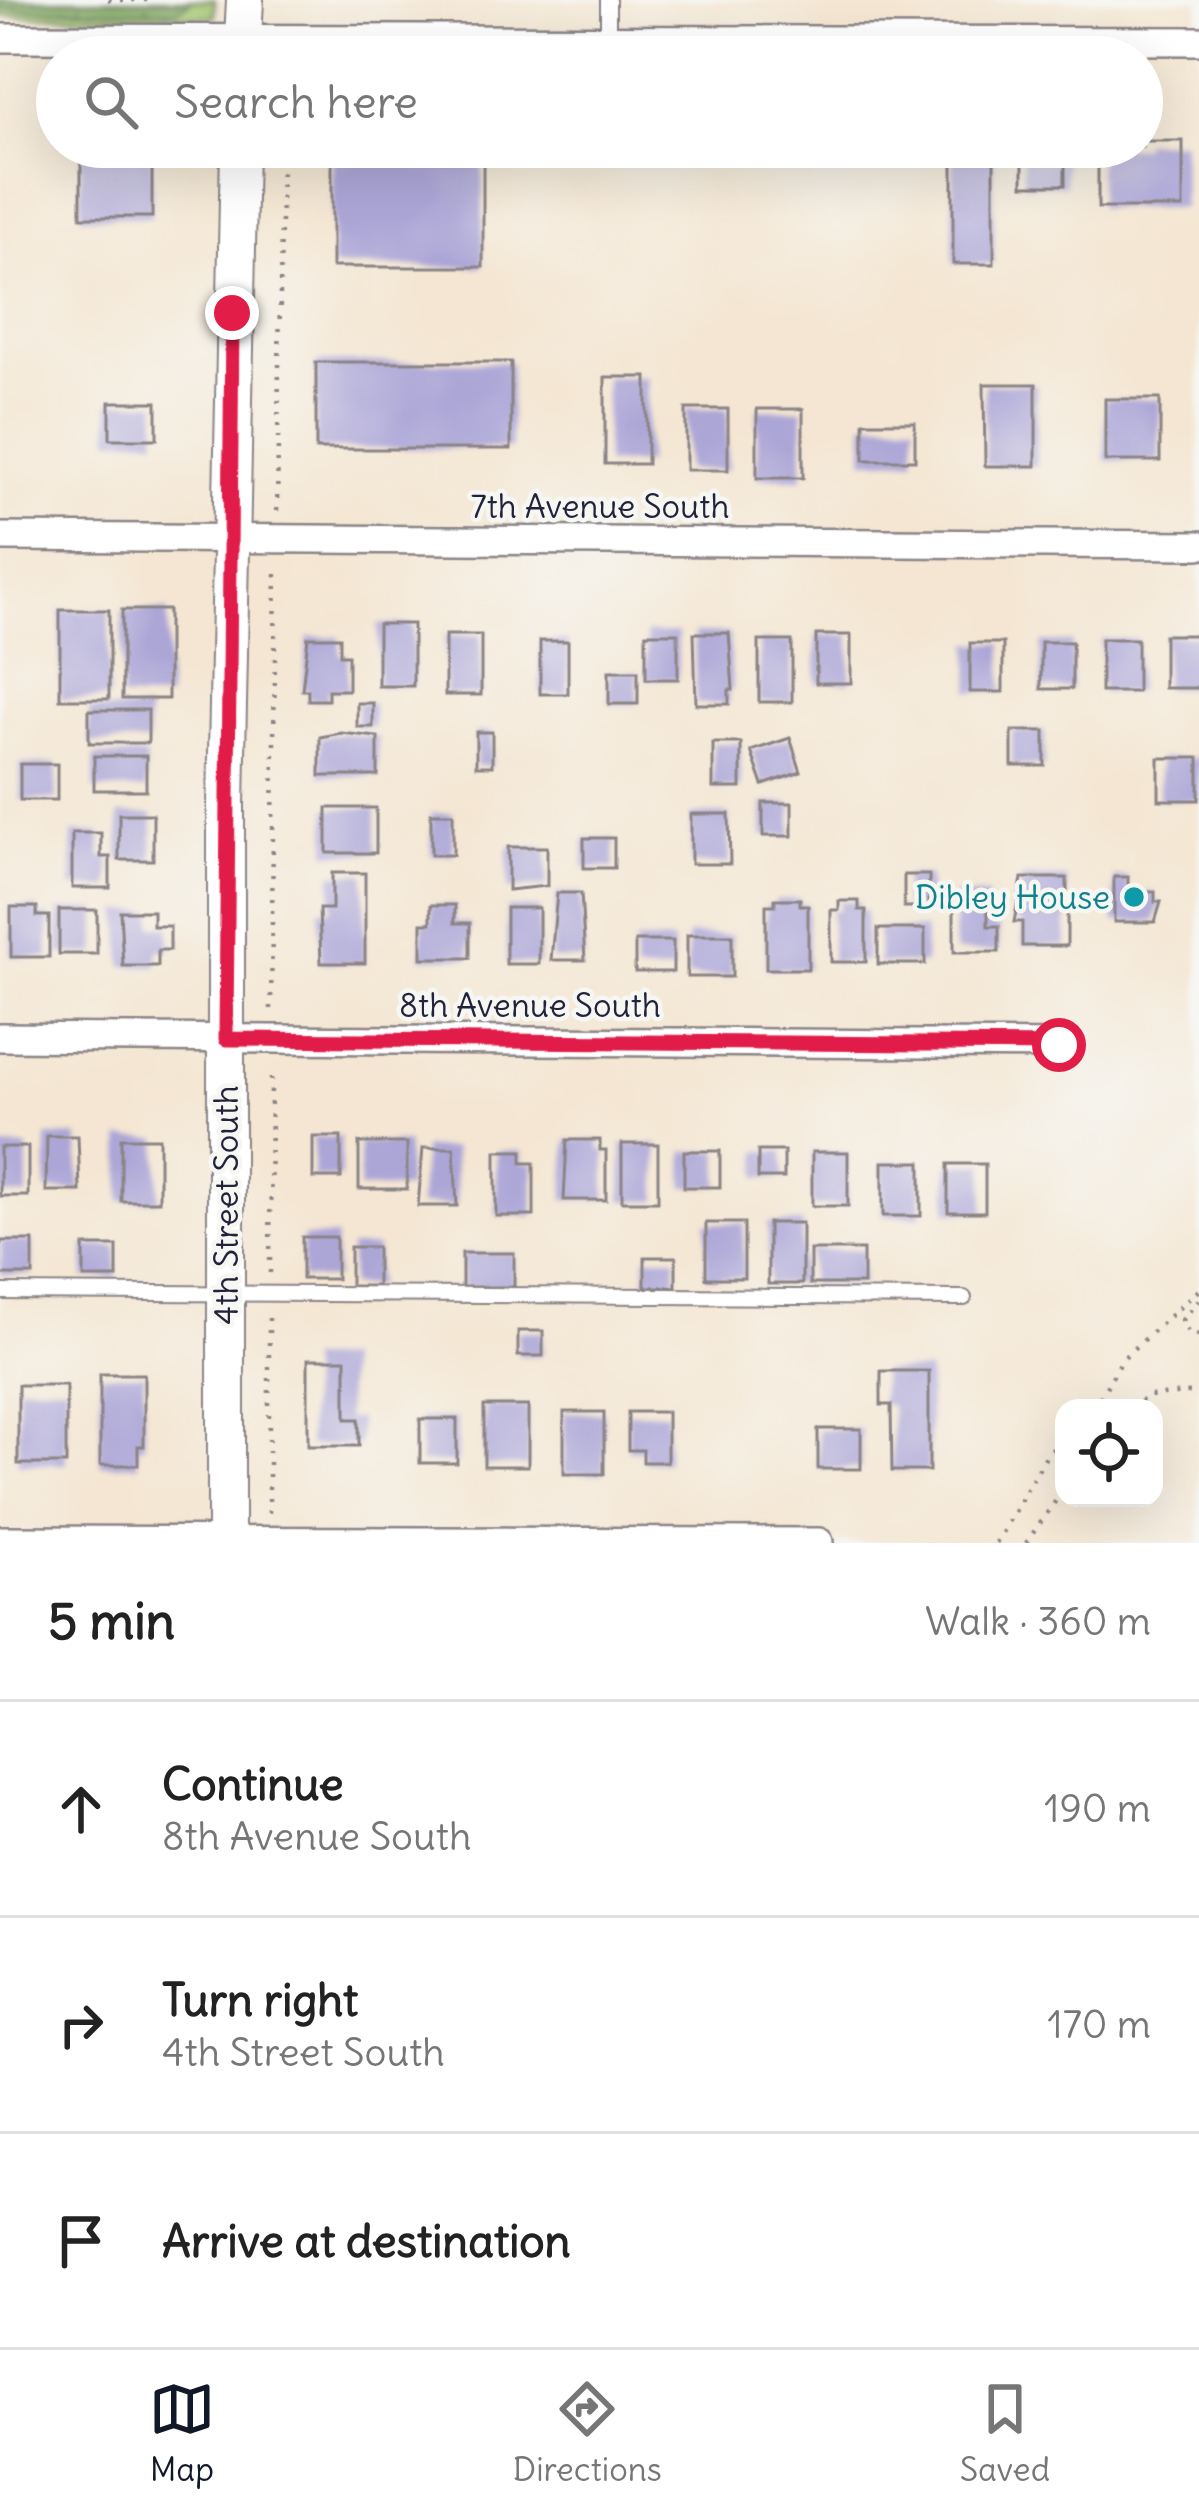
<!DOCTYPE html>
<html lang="en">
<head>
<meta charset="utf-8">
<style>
	body { margin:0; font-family:Delius,sans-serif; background:#f6f6f6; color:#222 }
	.controls { position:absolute; right:36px; bottom:36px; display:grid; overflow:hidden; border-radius:24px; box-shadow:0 12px 48px #0002 }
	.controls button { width:108px; height:108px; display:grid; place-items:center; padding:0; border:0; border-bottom:3px solid #e0e0e0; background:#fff; color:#222; font:60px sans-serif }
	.stop { position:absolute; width:36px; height:36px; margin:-27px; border:9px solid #e11d48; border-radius:50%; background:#fff }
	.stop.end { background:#e11d48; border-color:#fff; box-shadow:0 3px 12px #0008 }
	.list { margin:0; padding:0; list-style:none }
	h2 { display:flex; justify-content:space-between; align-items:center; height:156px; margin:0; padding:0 48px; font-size:51px }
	h2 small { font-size:39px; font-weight:400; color:#767676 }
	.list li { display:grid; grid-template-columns:78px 1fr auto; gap:36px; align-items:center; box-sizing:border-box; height:216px; padding:0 48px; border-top:3px solid #e0e0e0 }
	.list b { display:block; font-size:45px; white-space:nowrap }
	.list p { margin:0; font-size:39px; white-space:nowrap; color:#767676 }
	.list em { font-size:39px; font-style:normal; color:#767676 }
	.icon { flex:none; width:66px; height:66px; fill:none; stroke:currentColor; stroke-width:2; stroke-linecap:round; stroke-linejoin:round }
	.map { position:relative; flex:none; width:1199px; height:1543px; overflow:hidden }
	.search { position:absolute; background:#fff; box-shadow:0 12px 48px #0002; left:36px; right:36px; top:36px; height:132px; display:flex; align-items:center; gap:30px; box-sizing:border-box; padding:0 42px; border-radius:66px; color:#767676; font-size:45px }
	.sheet { height:804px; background:#fff }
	nav { display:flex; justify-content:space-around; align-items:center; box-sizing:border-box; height:168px; border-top:3px solid #e0e0e0; background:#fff; font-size:33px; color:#767676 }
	nav a { display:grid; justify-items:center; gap:6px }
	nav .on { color:#111827 }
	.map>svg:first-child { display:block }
</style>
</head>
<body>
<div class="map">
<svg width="1199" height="1543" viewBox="0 0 1199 1543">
	<defs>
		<pattern id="forest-firs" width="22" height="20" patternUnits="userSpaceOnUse" patternTransform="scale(3)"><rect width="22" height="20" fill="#82aa61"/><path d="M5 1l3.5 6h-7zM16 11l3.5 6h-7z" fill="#6a8a51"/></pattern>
	</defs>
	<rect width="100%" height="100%" fill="#f6f6f2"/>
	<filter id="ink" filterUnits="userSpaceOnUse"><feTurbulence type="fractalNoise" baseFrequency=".00833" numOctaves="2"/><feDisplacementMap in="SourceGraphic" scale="24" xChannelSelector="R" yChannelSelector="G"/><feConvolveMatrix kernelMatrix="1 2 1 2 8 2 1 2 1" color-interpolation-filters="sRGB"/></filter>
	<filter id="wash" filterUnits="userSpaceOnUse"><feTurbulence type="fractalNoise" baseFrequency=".004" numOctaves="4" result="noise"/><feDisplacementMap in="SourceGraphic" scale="48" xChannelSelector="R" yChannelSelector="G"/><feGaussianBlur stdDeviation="2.7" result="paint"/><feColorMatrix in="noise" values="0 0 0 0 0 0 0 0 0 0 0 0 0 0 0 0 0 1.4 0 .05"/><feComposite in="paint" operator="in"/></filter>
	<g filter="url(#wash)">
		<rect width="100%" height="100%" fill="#f4e6d2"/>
		<!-- green -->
		<path fill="#a3c56e" stroke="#627454" stroke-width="3" d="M 0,0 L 215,0 L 214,17 L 0,16 Z"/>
		<!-- forest -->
		<path fill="url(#forest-firs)" stroke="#52664e" stroke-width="3" d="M 0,0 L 192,0 L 177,11 L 0,9 Z"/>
		<g id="blocks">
			<!-- building -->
			<g fill="#aca6d7">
				<path d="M 1142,141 L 1183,141 L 1183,208 L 1098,208 L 1098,147 L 1142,147 Z"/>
				<rect x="81" y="147" width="71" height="70"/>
				<rect x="332" y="147" width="151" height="120"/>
				<rect x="1023" y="147" width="42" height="38"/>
				<rect x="953" y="149" width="41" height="115"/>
				<rect x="316" y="362" width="195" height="87"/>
				<rect x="605" y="377" width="42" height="87"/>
				<path d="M 984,384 L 1036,384 L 1036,466 L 985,466 Z"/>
				<rect x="1105" y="399" width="55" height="62"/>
				<rect x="110" y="402" width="47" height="37"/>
				<rect x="686" y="409" width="42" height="61"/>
				<rect x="757" y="409" width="46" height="69"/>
				<rect x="864" y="422" width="51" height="38"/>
				<rect x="60" y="610" width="49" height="89"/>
				<rect x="122" y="610" width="46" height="89"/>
				<rect x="378" y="624" width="35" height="62"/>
				<rect x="646" y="633" width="32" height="46"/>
				<path d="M 694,633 L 729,633 L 733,690 L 729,690 L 729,704 L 696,704 Z"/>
				<rect x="445" y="635" width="36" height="60"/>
				<rect x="816" y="635" width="35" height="48"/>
				<rect x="1164" y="635" width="35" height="53"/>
				<path d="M 308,637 L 340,637 L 340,655 L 348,655 L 348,690 L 328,690 L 328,700 L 308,700 L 308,690 L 302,690 Z"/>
				<rect x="1101" y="639" width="36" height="53"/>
				<rect x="540" y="641" width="28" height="53"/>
				<rect x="759" y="641" width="33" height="61"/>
				<rect x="1041" y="642" width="31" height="47"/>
				<rect x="970" y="643" width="33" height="49"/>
				<rect x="609" y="671" width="29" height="33"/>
				<rect x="357" y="703" width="16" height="24"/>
				<rect x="89" y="710" width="59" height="33"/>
				<rect x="1012" y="731" width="33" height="35"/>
				<rect x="476" y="732" width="16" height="34"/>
				<path d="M 341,733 L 378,737 L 378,776 L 320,776 L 320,737 Z"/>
				<path d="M 790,738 L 801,772 L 763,785 L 751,751 Z"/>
				<rect x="713" y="743" width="28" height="45"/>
				<rect x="94" y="756" width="52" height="34"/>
				<rect x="1159" y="758" width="40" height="42"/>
				<rect x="20" y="764" width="37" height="36"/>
				<rect x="763" y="803" width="29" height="33"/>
				<rect x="327" y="808" width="49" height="45"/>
				<rect x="431" y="813" width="22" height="42"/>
				<rect x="119" y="814" width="34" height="46"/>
				<path d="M 691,814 L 729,814 L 730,864 L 691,864 Z"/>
				<path d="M 72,833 L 101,833 L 101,857 L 110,857 L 110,888 L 72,888 Z"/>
				<rect x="584" y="838" width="30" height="30"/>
				<path d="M 508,847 L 547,847 L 547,886 L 508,890 Z"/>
				<path d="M 332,873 L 365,873 L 365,963 L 321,963 L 319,909 L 332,909 Z"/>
				<rect x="904" y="875" width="25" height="32"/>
				<path d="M 1114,877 L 1128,877 L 1128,892 L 1155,892 L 1155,902 L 1161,902 L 1155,922 L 1114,922 Z"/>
				<path d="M 1022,878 L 1067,878 L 1067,946 L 1022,946 L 1022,922 L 1014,922 Z"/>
				<path d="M 557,893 L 581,893 L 585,960 L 551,960 Z"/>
				<path d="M 954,895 L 988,895 L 988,926 L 999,926 L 999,952 L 954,952 Z"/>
				<path d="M 775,899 L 800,899 L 800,905 L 808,905 L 808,969 L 766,969 L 766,905 L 775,905 Z"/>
				<path d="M 839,901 L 859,901 L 859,910 L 866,910 L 866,962 L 831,962 L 831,910 L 839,910 Z"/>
				<path d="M 431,905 L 455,905 L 455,923 L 470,923 L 470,958 L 422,958 L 422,923 L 431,923 Z"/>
				<path d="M 11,907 L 37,907 L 37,916 L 49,916 L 49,957 L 11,957 Z"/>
				<rect x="506" y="908" width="33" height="56"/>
				<rect x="59" y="910" width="38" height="44"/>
				<path d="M 120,911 L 153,911 L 153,926 L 170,926 L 170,950 L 158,950 L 158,966 L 123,966 Z"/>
				<rect x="878" y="929" width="47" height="35"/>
				<rect x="687" y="935" width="45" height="42"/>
				<rect x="635" y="941" width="38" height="31"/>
				<path d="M 47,1136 L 78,1136 L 80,1191 L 46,1191 Z"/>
				<rect x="313" y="1137" width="28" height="41"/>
				<rect x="121" y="1138" width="38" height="63"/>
				<path d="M 567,1140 L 600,1140 L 600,1150 L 606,1150 L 606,1200 L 564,1200 Z"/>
				<rect x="359" y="1143" width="48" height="46"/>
				<rect x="622" y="1144" width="36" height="57"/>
				<rect x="0" y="1147" width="28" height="49"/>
				<path d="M 423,1148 L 454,1148 L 457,1206 L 418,1206 Z"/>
				<path d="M 496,1151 L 522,1151 L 522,1163 L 534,1163 L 534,1216 L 496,1216 Z"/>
				<rect x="684" y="1151" width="36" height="36"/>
				<rect x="758" y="1151" width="26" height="27"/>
				<rect x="812" y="1152" width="36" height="54"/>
				<rect x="883" y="1162" width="38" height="54"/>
				<rect x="948" y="1164" width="37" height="48"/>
				<rect x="706" y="1223" width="38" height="55"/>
				<rect x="768" y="1223" width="34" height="61"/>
				<rect x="302" y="1237" width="34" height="42"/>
				<rect x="1" y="1241" width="32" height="34"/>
				<rect x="84" y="1246" width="33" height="32"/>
				<rect x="350" y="1247" width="27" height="39"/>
				<rect x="810" y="1250" width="53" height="34"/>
				<rect x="462" y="1253" width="52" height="34"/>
				<rect x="645" y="1257" width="31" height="30"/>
				<rect x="518" y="1331" width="25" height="25"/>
				<path d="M 308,1359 L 346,1359 L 346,1419 L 359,1419 L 359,1446 L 308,1446 Z"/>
				<path d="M 881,1371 L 929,1371 L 929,1471 L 892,1471 L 891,1405 L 881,1405 Z"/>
				<path d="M 100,1374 L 144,1374 L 144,1446 L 138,1446 L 138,1465 L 100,1465 Z"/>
				<rect x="18" y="1385" width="48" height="79"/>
				<rect x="484" y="1406" width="44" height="60"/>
				<rect x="564" y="1412" width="40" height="62"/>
				<path d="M 628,1412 L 667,1412 L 667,1462 L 643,1462 L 643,1450 L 628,1450 Z"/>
				<rect x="420" y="1419" width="37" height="44"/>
				<rect x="818" y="1429" width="43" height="40"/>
			</g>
		</g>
	</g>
	<g filter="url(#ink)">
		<use href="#blocks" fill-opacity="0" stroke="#8b8486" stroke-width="3"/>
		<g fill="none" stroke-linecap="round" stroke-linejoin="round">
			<defs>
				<g id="lane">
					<path d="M 608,42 L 608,0"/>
					<path d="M 0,1292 L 964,1298"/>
				</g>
				<g id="street">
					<path d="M 0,38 L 1199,41"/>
					<path d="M 0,537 L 1199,545"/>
					<path d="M 0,1037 L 1059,1045"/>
					<path d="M 0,1540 L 819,1542"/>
				</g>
				<g id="secondary">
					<path d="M 242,57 L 245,0"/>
					<path d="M 226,1543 L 226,805 L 239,147"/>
				</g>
			</defs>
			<!-- lane casing -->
			<use href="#lane" stroke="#8b8486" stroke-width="18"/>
			<!-- street casing -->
			<use href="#street" stroke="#8b8486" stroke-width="32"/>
			<!-- secondary casing -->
			<use href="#secondary" stroke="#8b8486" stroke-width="40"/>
			<!-- path -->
			<g stroke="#8b8486" stroke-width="4.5" stroke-dasharray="3 9" stroke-linecap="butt">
				<path d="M 108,0 L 156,0"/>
				<path d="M 277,511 L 282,147"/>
				<path d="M 271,1009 L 276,565"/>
				<path d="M 270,1273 L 271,1069"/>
				<path d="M 1199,1300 L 1182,1320 L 1188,1332 L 1199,1335"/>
				<path d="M 1094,1408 L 1123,1358 L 1199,1290"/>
				<path d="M 1130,1408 L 1149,1396 L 1199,1392"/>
				<path d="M 269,1513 L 269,1315"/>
				<path d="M 996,1543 L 1048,1453 L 1064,1441"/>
				<path d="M 1026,1543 L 1064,1489"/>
			</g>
			<!-- lane -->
			<use href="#lane" stroke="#fff" stroke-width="14"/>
			<!-- street -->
			<use href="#street" stroke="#fff" stroke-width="27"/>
			<!-- secondary -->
			<use href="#secondary" stroke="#fff" stroke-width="36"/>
		</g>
	</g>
	<g fill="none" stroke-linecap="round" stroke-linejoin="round" filter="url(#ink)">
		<!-- route -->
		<path stroke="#e11d48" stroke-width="15" d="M 232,313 L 226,1039 L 1059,1045"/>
	</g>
	<!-- markers -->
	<circle fill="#0f9aa8" stroke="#f6f6f2" stroke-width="4.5" cx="1134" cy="897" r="12"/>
	<g text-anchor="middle" stroke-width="9" stroke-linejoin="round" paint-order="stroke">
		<!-- street labels -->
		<g font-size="33" fill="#22223b" stroke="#f6f6f2">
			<text x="600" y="518">7th Avenue South</text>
			<text x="530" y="1017">8th Avenue South</text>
			<text transform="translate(226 1205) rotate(-90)" y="12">4th Street South</text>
		</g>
		<!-- culture labels -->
		<g font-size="33" fill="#0d838f" stroke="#f6f6f2" text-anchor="end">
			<text x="1110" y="909">Dibley House</text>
		</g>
	</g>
</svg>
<div class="controls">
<button><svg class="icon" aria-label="locate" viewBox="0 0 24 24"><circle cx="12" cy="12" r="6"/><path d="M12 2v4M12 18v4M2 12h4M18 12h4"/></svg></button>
</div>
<div class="stop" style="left:1059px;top:1045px"></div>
<div class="stop end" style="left:232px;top:313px"></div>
<div class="search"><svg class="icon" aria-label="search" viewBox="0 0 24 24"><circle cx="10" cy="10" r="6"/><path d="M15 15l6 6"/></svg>Search here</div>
</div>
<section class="sheet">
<h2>5 min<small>Walk · 360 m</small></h2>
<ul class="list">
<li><svg class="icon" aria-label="ahead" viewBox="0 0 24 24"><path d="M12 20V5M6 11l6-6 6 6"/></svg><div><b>Continue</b><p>8th Avenue South</p></div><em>190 m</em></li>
<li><svg class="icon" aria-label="right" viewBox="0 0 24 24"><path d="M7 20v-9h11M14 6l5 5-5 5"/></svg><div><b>Turn right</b><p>4th Street South</p></div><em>170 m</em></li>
<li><svg class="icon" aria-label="arrive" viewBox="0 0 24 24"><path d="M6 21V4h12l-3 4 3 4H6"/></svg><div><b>Arrive at destination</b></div></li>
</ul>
</section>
<nav>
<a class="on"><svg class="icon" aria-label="map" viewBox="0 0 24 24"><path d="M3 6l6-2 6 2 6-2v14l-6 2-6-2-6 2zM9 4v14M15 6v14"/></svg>Map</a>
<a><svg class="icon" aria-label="directions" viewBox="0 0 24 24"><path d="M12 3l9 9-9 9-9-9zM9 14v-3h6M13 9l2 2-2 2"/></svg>Directions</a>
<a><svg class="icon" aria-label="saved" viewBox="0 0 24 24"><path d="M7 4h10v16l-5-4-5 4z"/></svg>Saved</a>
</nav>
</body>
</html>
